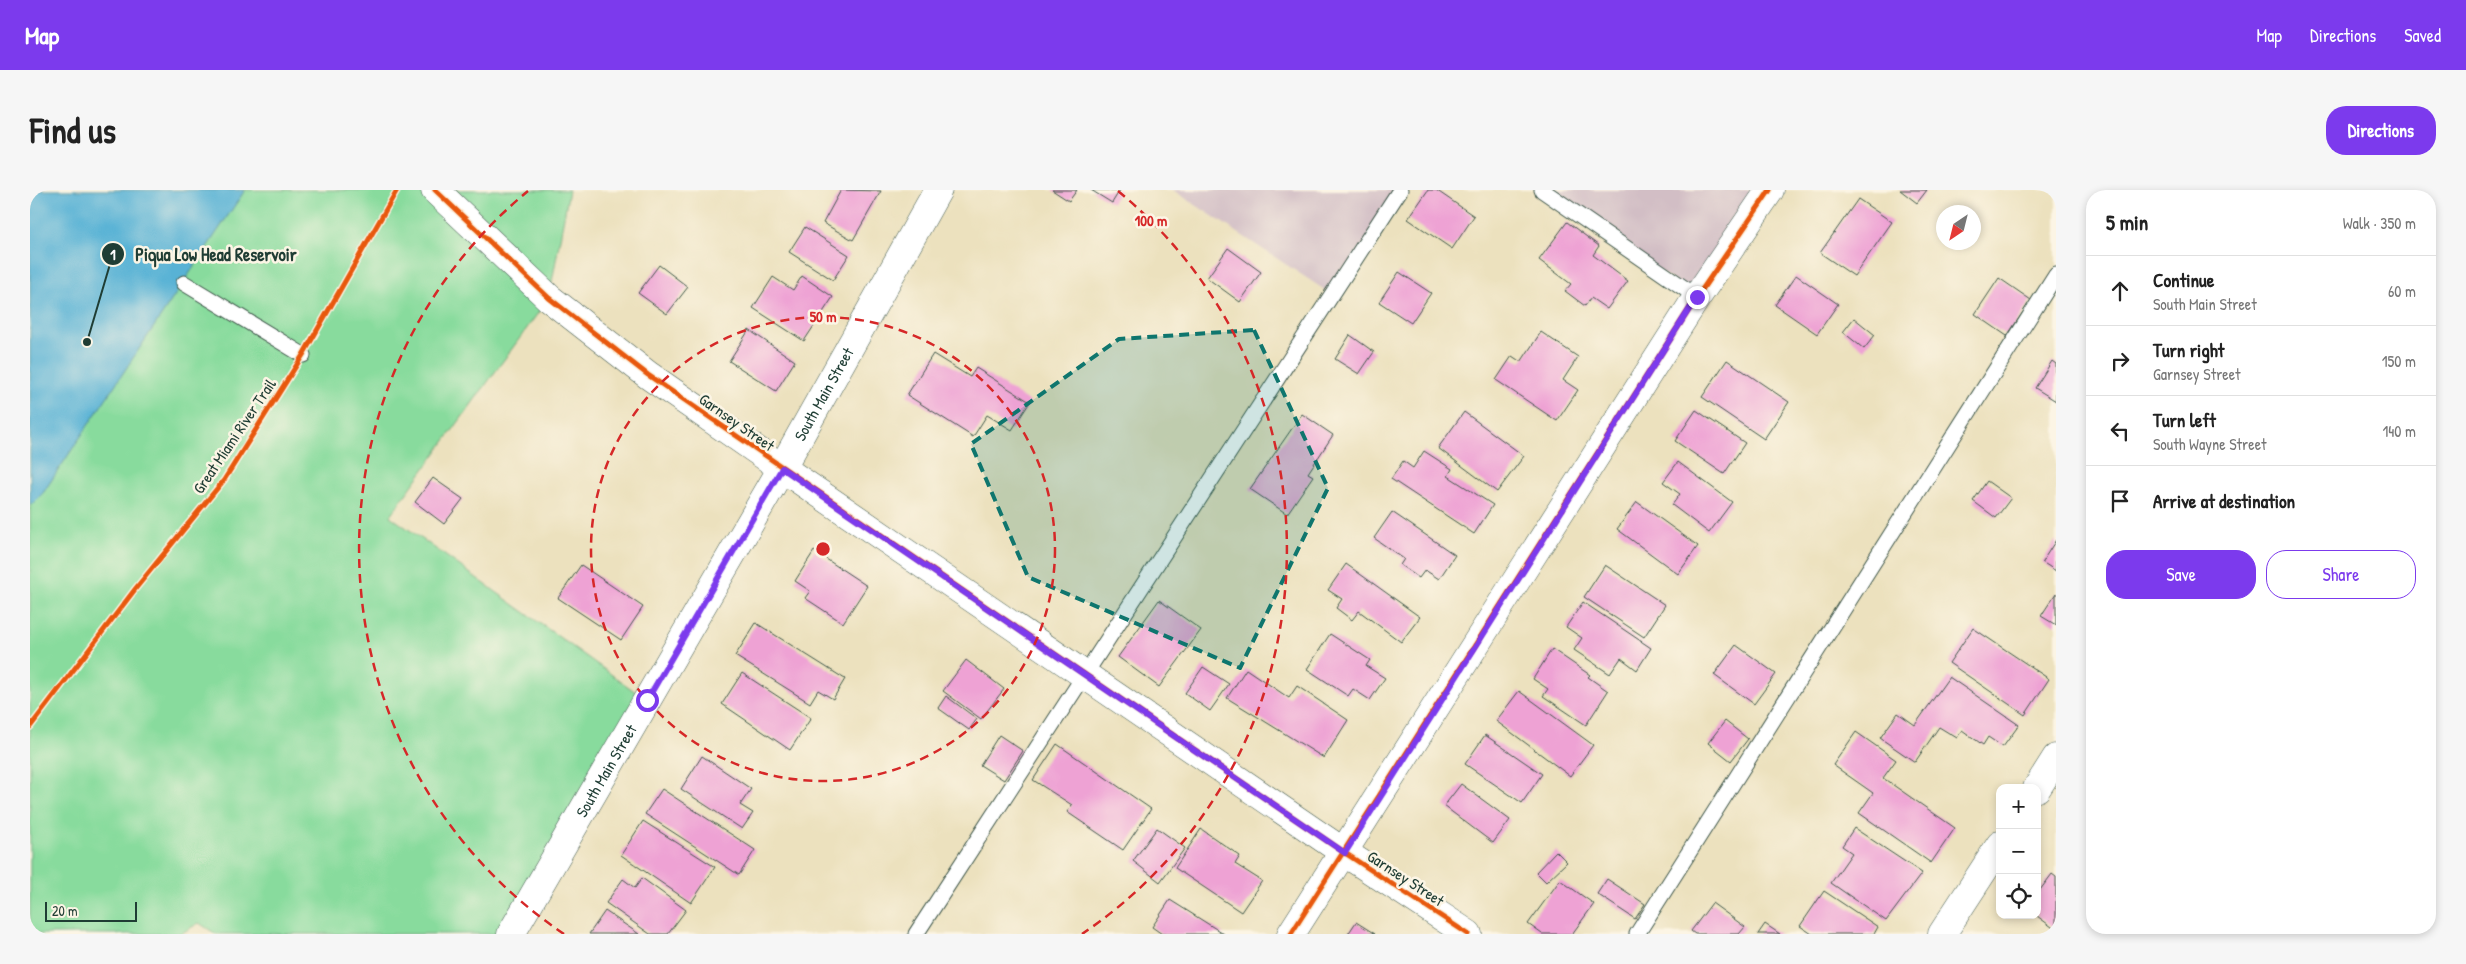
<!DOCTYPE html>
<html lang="en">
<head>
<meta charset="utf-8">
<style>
	body { margin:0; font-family:"Patrick Hand",sans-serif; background:#f6f6f6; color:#222 }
	.controls { position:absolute; right:15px; bottom:15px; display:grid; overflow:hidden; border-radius:10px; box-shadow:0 2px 8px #0003 }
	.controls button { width:45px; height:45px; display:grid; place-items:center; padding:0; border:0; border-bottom:1px solid #e0e0e0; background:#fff; color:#222; font:25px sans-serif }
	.compass { position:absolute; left:1906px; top:15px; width:45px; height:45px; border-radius:50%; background:#fff; box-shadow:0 2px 8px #0003; rotate:215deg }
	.scale { position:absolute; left:15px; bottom:12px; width:92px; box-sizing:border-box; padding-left:5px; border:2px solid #1f3d34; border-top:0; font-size:14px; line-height:18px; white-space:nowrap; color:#1f3d34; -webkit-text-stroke:4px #fcf5e5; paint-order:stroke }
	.stop { position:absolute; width:15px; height:15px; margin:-11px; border:4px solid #7c3aed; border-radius:50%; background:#fff }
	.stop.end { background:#7c3aed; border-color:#fff; box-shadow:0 1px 5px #0008 }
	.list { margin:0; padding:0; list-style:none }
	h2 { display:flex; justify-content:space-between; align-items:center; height:65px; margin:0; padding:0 20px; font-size:21px }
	h2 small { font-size:16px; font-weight:400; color:#767676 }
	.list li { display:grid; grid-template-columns:32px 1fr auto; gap:15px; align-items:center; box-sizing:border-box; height:70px; padding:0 20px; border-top:1px solid #e0e0e0 }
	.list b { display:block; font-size:19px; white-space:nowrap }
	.list p { margin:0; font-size:16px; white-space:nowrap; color:#767676 }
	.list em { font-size:16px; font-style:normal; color:#767676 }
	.actions { display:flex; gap:10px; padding:15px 20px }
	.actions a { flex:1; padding:11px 0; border:1px solid #7c3aed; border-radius:20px; text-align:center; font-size:18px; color:#7c3aed }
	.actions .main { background:#7c3aed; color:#fff }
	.icon { flex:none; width:28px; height:28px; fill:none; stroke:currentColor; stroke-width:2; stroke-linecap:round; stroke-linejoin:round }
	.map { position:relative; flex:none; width:2026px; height:744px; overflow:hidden; border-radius:20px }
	header { display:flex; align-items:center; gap:30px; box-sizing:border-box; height:70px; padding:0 25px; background:#7c3aed; color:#fff }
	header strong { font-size:24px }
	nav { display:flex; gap:28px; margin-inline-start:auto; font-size:18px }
	.intro { display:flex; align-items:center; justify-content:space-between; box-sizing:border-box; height:120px; padding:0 30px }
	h1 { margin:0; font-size:35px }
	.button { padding:12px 22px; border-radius:20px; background:#7c3aed; color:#fff; font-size:18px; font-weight:700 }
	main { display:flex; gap:30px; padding:0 30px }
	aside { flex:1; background:#fff; border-radius:20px; box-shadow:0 2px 8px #0003 }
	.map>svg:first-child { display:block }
</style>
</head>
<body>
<header>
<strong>Map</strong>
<nav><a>Map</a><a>Directions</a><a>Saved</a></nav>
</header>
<div class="intro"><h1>Find us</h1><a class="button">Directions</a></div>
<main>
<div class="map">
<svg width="2026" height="744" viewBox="0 0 2026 744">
	<rect width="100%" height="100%" fill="#fcf5e5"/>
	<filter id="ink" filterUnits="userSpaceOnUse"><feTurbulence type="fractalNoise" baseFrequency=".02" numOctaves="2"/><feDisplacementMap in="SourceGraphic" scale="10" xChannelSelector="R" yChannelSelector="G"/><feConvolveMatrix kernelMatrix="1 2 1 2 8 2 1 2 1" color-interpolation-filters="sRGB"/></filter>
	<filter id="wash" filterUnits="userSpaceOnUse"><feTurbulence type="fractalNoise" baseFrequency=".0096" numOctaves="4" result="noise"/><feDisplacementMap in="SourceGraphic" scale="20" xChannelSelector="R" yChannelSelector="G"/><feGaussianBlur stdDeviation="1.12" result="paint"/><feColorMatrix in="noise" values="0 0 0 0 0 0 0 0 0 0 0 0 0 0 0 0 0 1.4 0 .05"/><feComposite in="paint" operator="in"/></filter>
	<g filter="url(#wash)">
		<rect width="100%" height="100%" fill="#ece1be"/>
		<!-- industrial -->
		<g fill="#d2bec5">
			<path d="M 1143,0 L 1370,0 L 1301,104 Z"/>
			<path d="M 1512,0 L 1740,0 L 1667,107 Z"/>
		</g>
		<!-- green -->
		<path fill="#88db9d" stroke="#548c68" d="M 215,0 L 539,0 L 519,108 L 360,326 L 617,510 L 481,744 L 186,744 L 169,733 L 150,744 L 0,744 L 0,316 L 13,303 Z"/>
		<!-- water -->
		<path fill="#58b2d5" stroke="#3c7884" d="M 0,0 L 215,0 L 13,303 L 0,316 Z"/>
		<g id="blocks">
			<!-- building -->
			<g fill="#eea2d4">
				<path d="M 811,0 L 851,1 L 823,50 L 793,33 Z"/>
				<path d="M 1022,0 L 1047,0 L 1039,11 Z"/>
				<path d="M 1061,0 L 1090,0 L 1082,13 Z"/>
				<path d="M 1398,0 L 1406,0 L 1444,26 L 1422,59 L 1378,29 Z"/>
				<path d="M 1870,0 L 1897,0 L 1887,13 Z"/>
				<path d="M 1828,9 L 1862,32 L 1824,86 L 1790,63 Z"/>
				<path d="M 1537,32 L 1569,56 L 1563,65 L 1598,91 L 1577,119 L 1561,108 L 1555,116 L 1535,101 L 1541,94 L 1509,70 Z"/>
				<path d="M 775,37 L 819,65 L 803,90 L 759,62 Z"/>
				<path d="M 1198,58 L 1231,82 L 1210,112 L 1177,88 Z"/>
				<path d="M 629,75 L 658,97 L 637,124 L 608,103 Z"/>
				<path d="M 1369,82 L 1401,103 L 1381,133 L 1349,112 Z"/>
				<path d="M 1766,85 L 1808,114 L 1787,144 L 1745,115 Z"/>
				<path d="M 772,86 L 803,107 L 774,151 L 723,118 L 743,87 L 763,100 Z"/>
				<path d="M 1969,88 L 2001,110 L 1977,146 L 1945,124 Z"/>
				<path d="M 1824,128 L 1845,145 L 1834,159 L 1813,142 Z"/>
				<path d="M 719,140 L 765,171 L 746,201 L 699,171 Z"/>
				<path d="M 1511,142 L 1548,167 L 1533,190 L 1548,200 L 1527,231 L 1466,190 L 1482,166 L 1491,172 Z"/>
				<path d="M 1320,145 L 1344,162 L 1329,184 L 1305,169 Z"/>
				<path d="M 903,164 L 940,187 L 946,178 L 1000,212 L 982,240 L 957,225 L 943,247 L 877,205 Z"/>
				<path d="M 1697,170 L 1759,212 L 1734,249 L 1672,207 Z"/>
				<path d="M 2022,171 L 2026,174 L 2026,211 L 2005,198 Z"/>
				<path d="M 1666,220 L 1715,253 L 1694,284 L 1645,251 Z"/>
				<path d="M 1434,222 L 1494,266 L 1467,302 L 1408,258 Z"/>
				<path d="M 1272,224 L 1303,245 L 1278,283 L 1283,286 L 1257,324 L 1220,299 Z"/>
				<path d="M 1394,261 L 1422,279 L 1418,286 L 1463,315 L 1444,344 L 1361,289 L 1373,271 L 1383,278 Z"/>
				<path d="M 1648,272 L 1702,312 L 1679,343 L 1642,315 L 1650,304 L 1633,292 Z"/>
				<path d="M 403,288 L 433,309 L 414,334 L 385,312 Z"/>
				<path d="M 1957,291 L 1981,308 L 1966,328 L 1943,311 Z"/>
				<path d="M 1607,312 L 1668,356 L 1648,384 L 1587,339 Z"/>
				<path d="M 1362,322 L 1425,365 L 1409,389 L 1395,380 L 1389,388 L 1370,375 L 1374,369 L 1344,348 Z"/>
				<path d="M 2026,350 L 2026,381 L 2012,372 Z"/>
				<path d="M 784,361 L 837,396 L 813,433 L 775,408 L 780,401 L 765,391 Z"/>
				<path d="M 1316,374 L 1390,427 L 1371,452 L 1329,421 L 1322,430 L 1306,418 L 1312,409 L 1298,400 Z"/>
				<path d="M 551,375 L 613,417 L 591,450 L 528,408 Z"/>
				<path d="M 1575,375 L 1635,415 L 1614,447 L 1554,407 Z"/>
				<path d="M 2026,403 L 2026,435 L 2011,426 Z"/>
				<path d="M 1129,410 L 1171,440 L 1129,497 L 1088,467 Z"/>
				<path d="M 1553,412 L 1621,458 L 1607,480 L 1591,468 L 1580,484 L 1544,460 L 1552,448 L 1536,437 Z"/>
				<path d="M 726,433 L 815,489 L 803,509 L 788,500 L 780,513 L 705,466 Z"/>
				<path d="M 1943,438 L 2019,489 L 1995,525 L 1919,473 Z"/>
				<path d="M 1300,444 L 1340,470 L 1336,476 L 1355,488 L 1340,510 L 1323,499 L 1318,506 L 1277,479 Z"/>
				<path d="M 1706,455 L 1746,484 L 1724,514 L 1684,485 Z"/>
				<path d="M 1522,459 L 1560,485 L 1558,487 L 1578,501 L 1556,535 L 1513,506 L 1518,499 L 1503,489 Z"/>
				<path d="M 936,470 L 974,499 L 951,529 L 913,501 Z"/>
				<path d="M 1173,477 L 1199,494 L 1180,521 L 1155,503 Z"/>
				<path d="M 1216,479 L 1259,508 L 1267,496 L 1318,530 L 1294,568 L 1197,508 Z"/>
				<path d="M 712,483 L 781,528 L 760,560 L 692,514 Z"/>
				<path d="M 1919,487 L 1989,535 L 1973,557 L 1958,547 L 1953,555 L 1932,540 L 1927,548 L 1909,537 L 1885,572 L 1850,548 L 1868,523 L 1885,535 Z"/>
				<path d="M 1489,501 L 1563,555 L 1540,586 L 1466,531 Z"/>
				<path d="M 916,506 L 947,529 L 939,540 L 908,518 Z"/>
				<path d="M 1695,531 L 1718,549 L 1701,571 L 1678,553 Z"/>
				<path d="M 1826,542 L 1866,570 L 1853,588 L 1925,638 L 1901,673 L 1829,623 L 1843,603 L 1803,575 Z"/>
				<path d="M 969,545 L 993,561 L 974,590 L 950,575 Z"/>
				<path d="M 1455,545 L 1512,584 L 1492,613 L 1435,574 Z"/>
				<path d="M 1027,554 L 1121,619 L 1093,660 L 1037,622 L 1042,615 L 1003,590 Z"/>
				<path d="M 672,566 L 721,599 L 710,615 L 723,623 L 712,639 L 651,599 Z"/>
				<path d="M 1431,594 L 1480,630 L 1463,653 L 1414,616 Z"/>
				<path d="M 632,599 L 725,660 L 709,685 L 615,624 Z"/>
				<path d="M 613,631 L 685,677 L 661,713 L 591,665 Z"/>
				<path d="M 1127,638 L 1155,658 L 1130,692 L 1103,671 Z"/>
				<path d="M 1824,638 L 1892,683 L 1856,731 L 1801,693 L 1822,663 L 1812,656 Z"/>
				<path d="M 1171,639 L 1210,666 L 1205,674 L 1232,691 L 1211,722 L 1145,678 Z"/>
				<path d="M 1526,661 L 1537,672 L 1516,692 L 1506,682 Z"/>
				<path d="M 2022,684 L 2026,687 L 2026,740 L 2007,726 L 2007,704 Z"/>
				<path d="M 612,688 L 656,720 L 638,744 L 620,744 L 576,713 L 593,689 L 605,698 Z"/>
				<path d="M 1577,689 L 1615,714 L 1605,729 L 1567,704 Z"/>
				<path d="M 1530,690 L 1564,714 L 1542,744 L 1512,744 L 1498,734 Z"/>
				<path d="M 1794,701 L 1848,737 L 1844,744 L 1782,744 L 1770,736 Z"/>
				<path d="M 1140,710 L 1194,744 L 1132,744 L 1122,737 Z"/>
				<path d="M 1682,713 L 1715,737 L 1709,744 L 1665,744 L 1661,741 Z"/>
				<path d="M 575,721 L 609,744 L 559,744 Z"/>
				<path d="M 1326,732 L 1345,744 L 1318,744 Z"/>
				<path d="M 1735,734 L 1750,744 L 1728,744 Z"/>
			</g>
		</g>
	</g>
	<g filter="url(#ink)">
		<use href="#blocks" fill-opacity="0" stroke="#3e5649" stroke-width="1"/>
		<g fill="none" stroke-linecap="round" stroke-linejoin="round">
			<defs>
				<g id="lane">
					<path d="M 1512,0 L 1667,107"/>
					<path d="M 154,93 L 273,165"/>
					<path d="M 886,744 L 1370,0"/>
					<path d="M 1607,744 L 2026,85"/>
				</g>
				<g id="street">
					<path d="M 752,278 L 1315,663 L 1438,744"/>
					<path d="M 2007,598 L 2026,568"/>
					<path d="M 1261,744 L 1667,107 L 1740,0"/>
					<path d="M 1912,744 L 1970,655"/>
				</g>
				<g id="secondary">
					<path d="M 405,0 L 519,108 L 618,185 L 752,278"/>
					<path id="s1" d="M 481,744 L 752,278 L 908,0"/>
				</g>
			</defs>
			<!-- lane casing -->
			<use href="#lane" stroke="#3e5649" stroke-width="17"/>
			<!-- street casing -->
			<use href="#street" stroke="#3e5649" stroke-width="29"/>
			<!-- secondary casing -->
			<use href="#secondary" stroke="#3e5649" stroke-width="29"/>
			<!-- lane -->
			<use href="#lane" stroke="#fff" stroke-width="15"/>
			<!-- street -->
			<use href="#street" stroke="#fff" stroke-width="28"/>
			<!-- secondary -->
			<use href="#secondary" stroke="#fff" stroke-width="28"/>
			<defs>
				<g id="cycleway">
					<path d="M 405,0 L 519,108 L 618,185 L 1315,663 L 1438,744"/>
					<path d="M 0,537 L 106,398 L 194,290 L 273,165 L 367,0"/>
					<path d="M 1261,744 L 1667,107 L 1740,0"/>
				</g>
			</defs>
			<!-- cycleway casing -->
			<use href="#cycleway" stroke="#fcf5e5" stroke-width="8"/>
			<!-- cycleway -->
			<use href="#cycleway" stroke="#e8590c" stroke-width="5"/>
		</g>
	</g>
	<g fill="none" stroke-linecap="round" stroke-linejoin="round" filter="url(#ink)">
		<!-- route -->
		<path stroke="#7c3aed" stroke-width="6" d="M 617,510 L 752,278 L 1315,663 L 1667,107"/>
	</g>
	<!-- marked area -->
	<path fill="#0f766e" fill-opacity="0.2" stroke="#0f766e" stroke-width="4" stroke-dasharray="10 6" stroke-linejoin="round" d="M 1224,140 L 1298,298 L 1210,478 L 998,387 L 941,254 L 1089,149 Z"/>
	<!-- distance rings -->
	<g fill="none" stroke="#d62828" stroke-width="2.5" stroke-dasharray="9 6">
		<circle cx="793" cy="359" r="232"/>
		<path d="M534 744A464 464 0 0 1 498 1M1088 1A464 464 0 0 1 1052 744"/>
	</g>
	<g text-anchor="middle" stroke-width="5" stroke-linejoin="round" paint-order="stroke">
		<!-- street labels -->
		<g font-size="16" fill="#1f3d34" stroke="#fcf5e5">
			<text dy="6" stroke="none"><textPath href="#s1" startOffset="624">South Main Street</textPath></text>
			<text transform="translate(707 232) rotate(35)" y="6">Garnsey Street</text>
			<text transform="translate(204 246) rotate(-56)" y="6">Great Miami River Trail</text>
			<text dy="6" stroke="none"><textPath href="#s1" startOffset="189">South Main Street</textPath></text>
			<text transform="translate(1376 688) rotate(33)" y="6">Garnsey Street</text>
		</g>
	</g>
	<circle cx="793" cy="359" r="8" fill="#d62828" stroke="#fcf5e5" stroke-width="2.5"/>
	<g font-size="15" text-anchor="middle" font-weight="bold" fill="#d62828" stroke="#fcf5e5" stroke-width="5" stroke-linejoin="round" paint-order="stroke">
		<text x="1121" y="36">100 m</text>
		<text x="793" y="132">50 m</text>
	</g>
	<!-- callouts -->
	<path fill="none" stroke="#1f3d34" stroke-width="2" d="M57 152L83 64"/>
	<g fill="#1f3d34" stroke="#fcf5e5" stroke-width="2">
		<circle cx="57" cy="152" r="5"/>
		<circle cx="83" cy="64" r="12"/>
	</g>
	<g font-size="15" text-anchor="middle" font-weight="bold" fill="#fff">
		<text x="83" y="70">1</text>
	</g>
	<g font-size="18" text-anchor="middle" font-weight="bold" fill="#1f3d34" stroke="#fcf5e5" stroke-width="5" stroke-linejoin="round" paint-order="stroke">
		<text x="186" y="71">Piqua Low Head Reservoir</text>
	</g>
</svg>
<div class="controls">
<button>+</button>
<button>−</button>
<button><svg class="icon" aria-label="locate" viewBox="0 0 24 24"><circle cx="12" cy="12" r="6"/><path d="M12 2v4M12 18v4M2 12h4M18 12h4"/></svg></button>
</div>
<svg class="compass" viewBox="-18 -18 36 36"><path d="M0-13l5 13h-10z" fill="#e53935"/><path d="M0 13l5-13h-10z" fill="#767676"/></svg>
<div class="scale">20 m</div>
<div class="stop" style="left:617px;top:510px"></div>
<div class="stop end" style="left:1667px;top:107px"></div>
</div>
<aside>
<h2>5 min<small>Walk · 350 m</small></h2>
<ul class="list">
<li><svg class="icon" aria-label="ahead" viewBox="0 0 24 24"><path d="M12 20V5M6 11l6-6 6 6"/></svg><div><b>Continue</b><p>South Main Street</p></div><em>60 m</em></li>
<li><svg class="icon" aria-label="right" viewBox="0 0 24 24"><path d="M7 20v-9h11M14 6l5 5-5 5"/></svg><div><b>Turn right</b><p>Garnsey Street</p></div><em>150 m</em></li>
<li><svg class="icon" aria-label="left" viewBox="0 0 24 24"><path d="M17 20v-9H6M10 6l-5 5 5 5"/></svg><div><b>Turn left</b><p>South Wayne Street</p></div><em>140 m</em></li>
<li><svg class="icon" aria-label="arrive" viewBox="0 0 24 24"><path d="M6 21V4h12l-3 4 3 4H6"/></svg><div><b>Arrive at destination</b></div></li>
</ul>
<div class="actions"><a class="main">Save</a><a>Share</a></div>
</aside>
</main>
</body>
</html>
